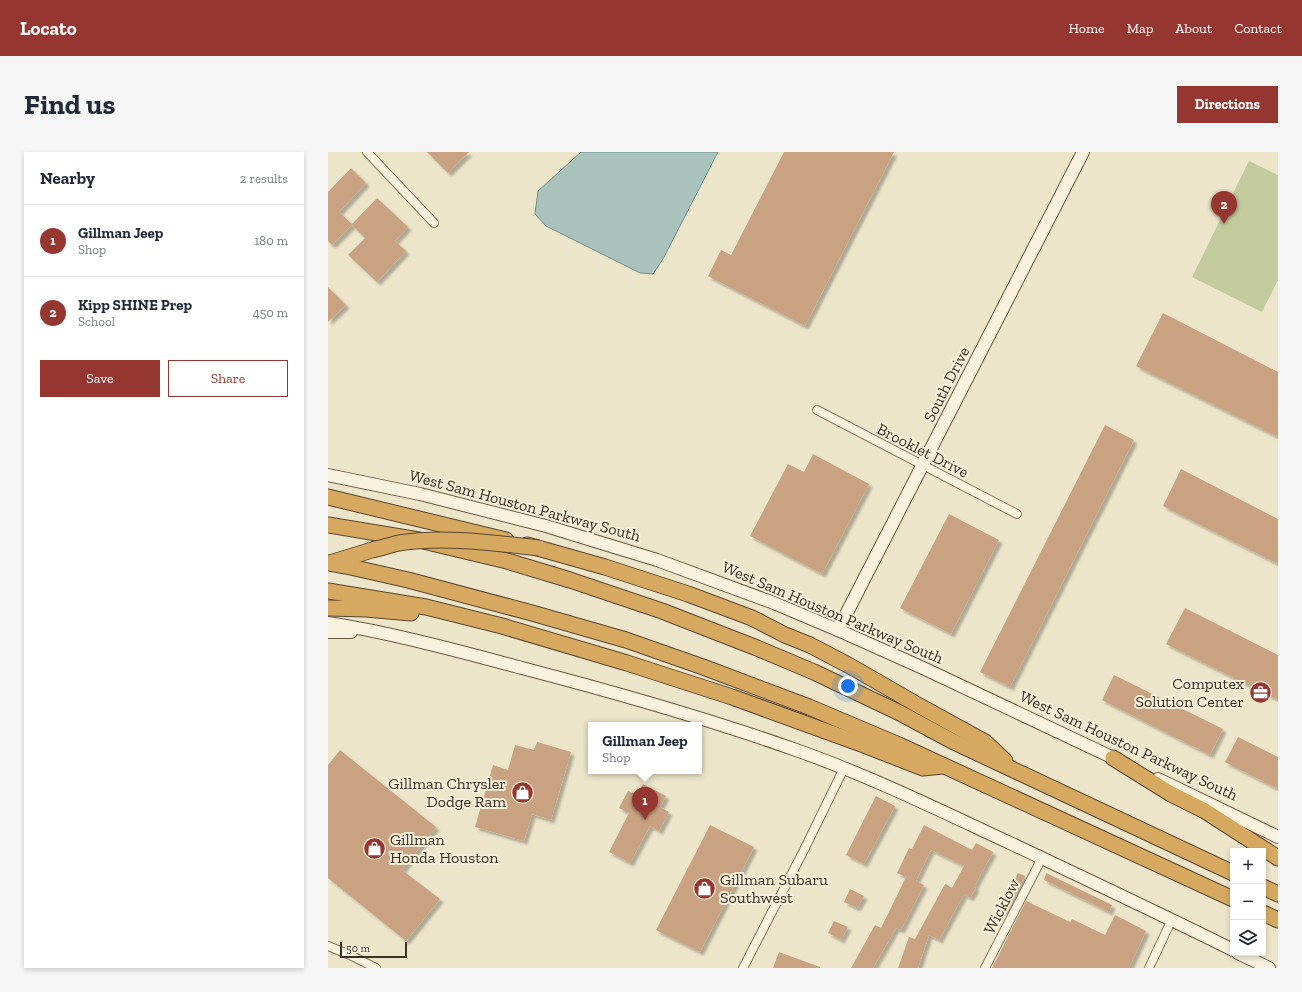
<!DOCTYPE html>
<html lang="en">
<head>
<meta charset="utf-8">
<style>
	body { margin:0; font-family:"Zilla Slab",serif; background:#f6f6f7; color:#1f2937 }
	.controls { position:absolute; right:12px; bottom:12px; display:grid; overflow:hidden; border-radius:0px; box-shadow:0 2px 6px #0003 }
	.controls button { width:36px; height:36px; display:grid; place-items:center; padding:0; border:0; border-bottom:1px solid #e0e1e3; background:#fff; color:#1f2937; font:20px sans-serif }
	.scale { position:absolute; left:12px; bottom:10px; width:67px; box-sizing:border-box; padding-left:4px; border:2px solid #3a2f21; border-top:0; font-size:11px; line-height:14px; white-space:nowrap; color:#3a2f21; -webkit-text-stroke:3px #f5eed9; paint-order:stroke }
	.you { position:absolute; left:520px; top:534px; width:14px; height:14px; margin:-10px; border:3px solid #fff; border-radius:50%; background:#1a73e8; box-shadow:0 0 0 6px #1a73e833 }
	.badge { display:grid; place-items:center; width:26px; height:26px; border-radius:50%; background:#963631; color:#fff; font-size:13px; font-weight:700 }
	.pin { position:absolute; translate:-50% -33px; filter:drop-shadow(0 1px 2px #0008) }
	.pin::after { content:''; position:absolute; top:21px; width:14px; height:12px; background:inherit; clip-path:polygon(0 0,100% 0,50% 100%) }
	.popup { position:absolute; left:260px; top:570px; width:114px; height:52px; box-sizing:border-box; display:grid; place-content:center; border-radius:0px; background:#fff; filter:drop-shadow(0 1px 3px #0005); font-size:13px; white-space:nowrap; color:#747a83 }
	.popup b { font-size:15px; color:#1f2937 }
	.popup::after { content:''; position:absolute; left:50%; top:100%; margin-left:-8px; border:8px solid transparent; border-top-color:#fff }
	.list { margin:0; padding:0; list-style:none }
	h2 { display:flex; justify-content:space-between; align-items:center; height:52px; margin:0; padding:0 16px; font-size:17px }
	h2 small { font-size:13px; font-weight:400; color:#747a83 }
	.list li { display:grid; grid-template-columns:26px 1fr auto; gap:12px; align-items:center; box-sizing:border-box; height:72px; padding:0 16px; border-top:1px solid #e0e1e3 }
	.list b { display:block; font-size:15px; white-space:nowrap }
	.list p { margin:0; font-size:13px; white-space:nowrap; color:#747a83 }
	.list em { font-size:13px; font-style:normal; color:#747a83 }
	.actions { display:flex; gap:8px; padding:12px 16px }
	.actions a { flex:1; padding:9px 0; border:1px solid #963631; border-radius:0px; text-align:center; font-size:14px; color:#963631 }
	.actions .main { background:#963631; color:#fff }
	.icon { flex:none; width:22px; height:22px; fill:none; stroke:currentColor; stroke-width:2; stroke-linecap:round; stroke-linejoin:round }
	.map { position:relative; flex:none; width:950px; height:816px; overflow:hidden; border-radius:0px }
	header { display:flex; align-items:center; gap:24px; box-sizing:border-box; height:56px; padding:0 20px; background:#963631; color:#fff }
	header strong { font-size:19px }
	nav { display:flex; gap:22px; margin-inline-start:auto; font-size:14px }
	.intro { display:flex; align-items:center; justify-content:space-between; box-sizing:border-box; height:96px; padding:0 24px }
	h1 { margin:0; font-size:28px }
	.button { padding:10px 18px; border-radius:0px; background:#963631; color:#fff; font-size:14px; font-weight:700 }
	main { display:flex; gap:24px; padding:0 24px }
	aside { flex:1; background:#fff; border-radius:0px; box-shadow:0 2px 6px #0003 }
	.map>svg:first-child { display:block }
</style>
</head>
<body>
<header>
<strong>Locato</strong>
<nav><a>Home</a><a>Map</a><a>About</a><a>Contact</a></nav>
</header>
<div class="intro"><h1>Find us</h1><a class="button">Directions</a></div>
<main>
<aside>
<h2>Nearby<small>2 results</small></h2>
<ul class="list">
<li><span class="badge">1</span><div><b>Gillman Jeep</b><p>Shop</p></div><em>180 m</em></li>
<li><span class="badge">2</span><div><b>Kipp SHINE Prep</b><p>School</p></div><em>450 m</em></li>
</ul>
<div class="actions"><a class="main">Save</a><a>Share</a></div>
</aside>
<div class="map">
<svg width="950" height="816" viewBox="0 0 950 816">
	<defs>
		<filter id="shadow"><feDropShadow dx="3.5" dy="3.5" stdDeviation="1" flood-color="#0004"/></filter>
	</defs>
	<rect width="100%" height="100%" fill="#ede5ca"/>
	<!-- green -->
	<path fill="#c3cb9e" d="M 921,9 L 950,23 L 950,128 L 934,160 L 864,125 Z"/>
	<!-- water -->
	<path fill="#aac2bc" stroke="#71908a" d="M 253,0 L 390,0 L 335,107 L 325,122 L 312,121 L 218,74 L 207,62 L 210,39 Z"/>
	<!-- building -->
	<g fill="#c9a381" filter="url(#shadow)">
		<path d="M 99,0 L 141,0 L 120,21 Z"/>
		<path d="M 456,0 L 566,0 L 477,174 L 380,124 L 393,98 L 403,103 Z"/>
		<path d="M 23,16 L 38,31 L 11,60 L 24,72 L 49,46 L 80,75 L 67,89 L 78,99 L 49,130 L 20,103 L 37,86 L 24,73 L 4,93 L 0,89 L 0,40 Z"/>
		<path d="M 0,135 L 18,153 L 0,170 Z"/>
		<path d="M 835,161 L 950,220 L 950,285 L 808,214 Z"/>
		<path d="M 777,273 L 806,288 L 682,535 L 652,520 Z"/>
		<path d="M 485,302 L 541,332 L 494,422 L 422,384 L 460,312 L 476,320 Z"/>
		<path d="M 853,317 L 950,367 L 950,412 L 835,354 Z"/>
		<path d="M 621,362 L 671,388 L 623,482 L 572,456 Z"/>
		<path d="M 857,456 L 950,503 L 950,548 L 838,492 Z"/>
		<path d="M 786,523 L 895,577 L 882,603 L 774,548 Z"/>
		<path d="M 910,585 L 950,605 L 950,637 L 897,610 Z"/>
		<path d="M 209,590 L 243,600 L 223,668 L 204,662 L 196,689 L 147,675 L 165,613 L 180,618 L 187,593 L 206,598 Z"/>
		<path d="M 12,598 L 108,675 L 74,718 L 112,747 L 78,789 L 0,726 L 0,613 Z"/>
		<path d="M 315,632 L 338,644 L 332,655 L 341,660 L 331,679 L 322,674 L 302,711 L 281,700 L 301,661 L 291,656 L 300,639 L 309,643 Z"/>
		<path d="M 548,644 L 567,654 L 536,712 L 518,703 Z"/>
		<path d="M 382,673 L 426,695 L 372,800 L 328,778 Z"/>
		<path d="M 596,673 L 644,698 L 648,691 L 665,700 L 646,735 L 648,736 L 642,746 L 636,742 L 611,788 L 601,783 L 590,816 L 570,816 L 581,785 L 587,787 L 617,732 L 624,736 L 636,714 L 603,698 L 588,729 L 596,733 L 573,778 L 568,776 L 545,816 L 523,816 L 547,773 L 553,776 L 578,725 L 569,721 L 581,696 L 584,697 Z"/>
		<path d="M 690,721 L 697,724 L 679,761 L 672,758 Z"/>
		<path d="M 718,721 L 784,753 L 781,760 L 716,728 Z"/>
		<path d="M 522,737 L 536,744 L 529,756 L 516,750 Z"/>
		<path d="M 698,749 L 742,770 L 744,767 L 777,783 L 787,763 L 818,779 L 801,816 L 664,816 Z"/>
		<path d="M 506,769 L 520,775 L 513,788 L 500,781 Z"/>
		<path d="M 451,800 L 492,815 L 492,816 L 445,816 Z"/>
	</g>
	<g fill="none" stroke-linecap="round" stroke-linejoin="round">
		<defs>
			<g id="street">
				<path d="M 39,0 L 106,71"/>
				<path d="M 489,258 L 689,362"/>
				<path d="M 0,794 L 22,803 L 48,816"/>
				<path d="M 415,816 L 476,698 L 516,616"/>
				<path d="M 657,816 L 714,706"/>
				<path d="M 821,816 L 844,767"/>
			</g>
			<g id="secondary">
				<path d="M 0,323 L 92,342 L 218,374 L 329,408 L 446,451 L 510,478 L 595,516 L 792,609"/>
				<path d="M 0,471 C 65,481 130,499 194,516 C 286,540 378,566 468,598 C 542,624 611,658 682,691 C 756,726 831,761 905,798"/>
				<path d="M 510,478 L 755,0"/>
				<path d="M 0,480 L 23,480"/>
				<path d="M 830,627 L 950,685"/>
				<path d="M 910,801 L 941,816"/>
			</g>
			<g id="highway">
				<path d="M 0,345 L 178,388"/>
				<path d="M 0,373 L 91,388 L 179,409 L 242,428 L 334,459 L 429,496 L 486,520 L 572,561 L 624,589 L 905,721"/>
				<path d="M 199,393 L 277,415 L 360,442 L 424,466 L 457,483 L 482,493 L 522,514 L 588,552 L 657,590 L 677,609"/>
				<path d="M 5,410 L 44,398"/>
				<path d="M 0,411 L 18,414 L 80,428 L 204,461 L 298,488 L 375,515 L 481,555 L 571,593 L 905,747"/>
				<path d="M 0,439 L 98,455 L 174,474 L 299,511 L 404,545 L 536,593 L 595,616 L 615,614"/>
				<path d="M 0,456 L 38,457 L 83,461"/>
				<path d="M 785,606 L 843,642 L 877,659 L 950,706"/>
				<path d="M 935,735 L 950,742"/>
				<path d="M 935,761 L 950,768"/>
			</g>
		</defs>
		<!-- street casing -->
		<use href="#street" stroke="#89785f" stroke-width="10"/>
		<!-- secondary casing -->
		<use href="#secondary" stroke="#6b5942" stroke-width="14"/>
		<!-- highway casing -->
		<use href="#highway" stroke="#584632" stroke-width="17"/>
		<!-- street -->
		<use href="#street" stroke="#f8f1dd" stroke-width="8"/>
		<!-- secondary -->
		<use href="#secondary" stroke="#f8f1dd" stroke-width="12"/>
		<!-- highway -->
		<use href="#highway" stroke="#d7a960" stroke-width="15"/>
		<defs>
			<path id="highway-bridge" d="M 44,398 C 53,396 62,393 71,391 C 117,384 165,391 211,396"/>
		</defs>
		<!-- highway-bridge casing -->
		<use href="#highway-bridge" stroke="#584632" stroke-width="17" stroke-linecap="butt"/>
		<!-- highway-bridge -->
		<use href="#highway-bridge" stroke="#d7a960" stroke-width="15"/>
	</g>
	<!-- icons -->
	<defs>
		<symbol id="office-disc" viewBox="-11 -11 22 22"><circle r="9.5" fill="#963631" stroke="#f5eed9"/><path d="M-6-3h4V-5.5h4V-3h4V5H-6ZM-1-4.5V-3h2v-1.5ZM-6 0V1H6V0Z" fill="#fff"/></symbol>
		<symbol id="shop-disc" viewBox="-11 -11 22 22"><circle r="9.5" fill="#963631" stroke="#f5eed9"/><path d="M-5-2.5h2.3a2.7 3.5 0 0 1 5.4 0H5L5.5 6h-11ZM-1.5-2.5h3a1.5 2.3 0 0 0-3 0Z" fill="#fff"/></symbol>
	</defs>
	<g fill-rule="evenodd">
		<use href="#office-disc" x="920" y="528" width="25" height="25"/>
		<use href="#shop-disc" x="182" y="628" width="25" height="25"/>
		<use href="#shop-disc" x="34" y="684" width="25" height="25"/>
		<use href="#shop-disc" x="364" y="724" width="25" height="25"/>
	</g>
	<g text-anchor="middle" stroke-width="4" stroke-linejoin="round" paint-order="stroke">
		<!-- street labels -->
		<g font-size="16" fill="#3a2f21" stroke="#f5eed9">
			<text transform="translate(618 232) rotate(-63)" y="6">South Drive</text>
			<text transform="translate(595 298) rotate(27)" y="6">Brooklet Drive</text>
			<text transform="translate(197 353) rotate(15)" y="6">West Sam Houston Parkway South</text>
			<text transform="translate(505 460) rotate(23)" y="6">West Sam Houston Parkway South</text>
			<text transform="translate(801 593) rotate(25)" y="6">West Sam Houston Parkway South</text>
			<text transform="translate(673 754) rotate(-63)" y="6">Wicklow</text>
		</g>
		<!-- poi labels -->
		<g font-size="16" fill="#3a2f21" stroke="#f5eed9" text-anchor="end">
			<text x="916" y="537">Computex<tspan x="916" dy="18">Solution Center</tspan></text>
			<text x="178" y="637">Gillman Chrysler<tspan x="178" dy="18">Dodge Ram</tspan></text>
			<text x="62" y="693" text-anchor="start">Gillman<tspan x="62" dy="18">Honda Houston</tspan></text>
			<text x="392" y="733" text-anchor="start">Gillman Subaru<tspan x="392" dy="18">Southwest</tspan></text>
		</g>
	</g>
</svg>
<div class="controls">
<button>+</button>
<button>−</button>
<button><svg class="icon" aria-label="layers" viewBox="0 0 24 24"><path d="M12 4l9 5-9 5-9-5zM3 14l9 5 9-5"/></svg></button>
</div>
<div class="scale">50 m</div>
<div class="you"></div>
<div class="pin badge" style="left:317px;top:668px">1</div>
<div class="popup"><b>Gillman Jeep</b>Shop</div>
<div class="pin badge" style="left:896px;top:72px">2</div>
</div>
</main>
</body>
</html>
